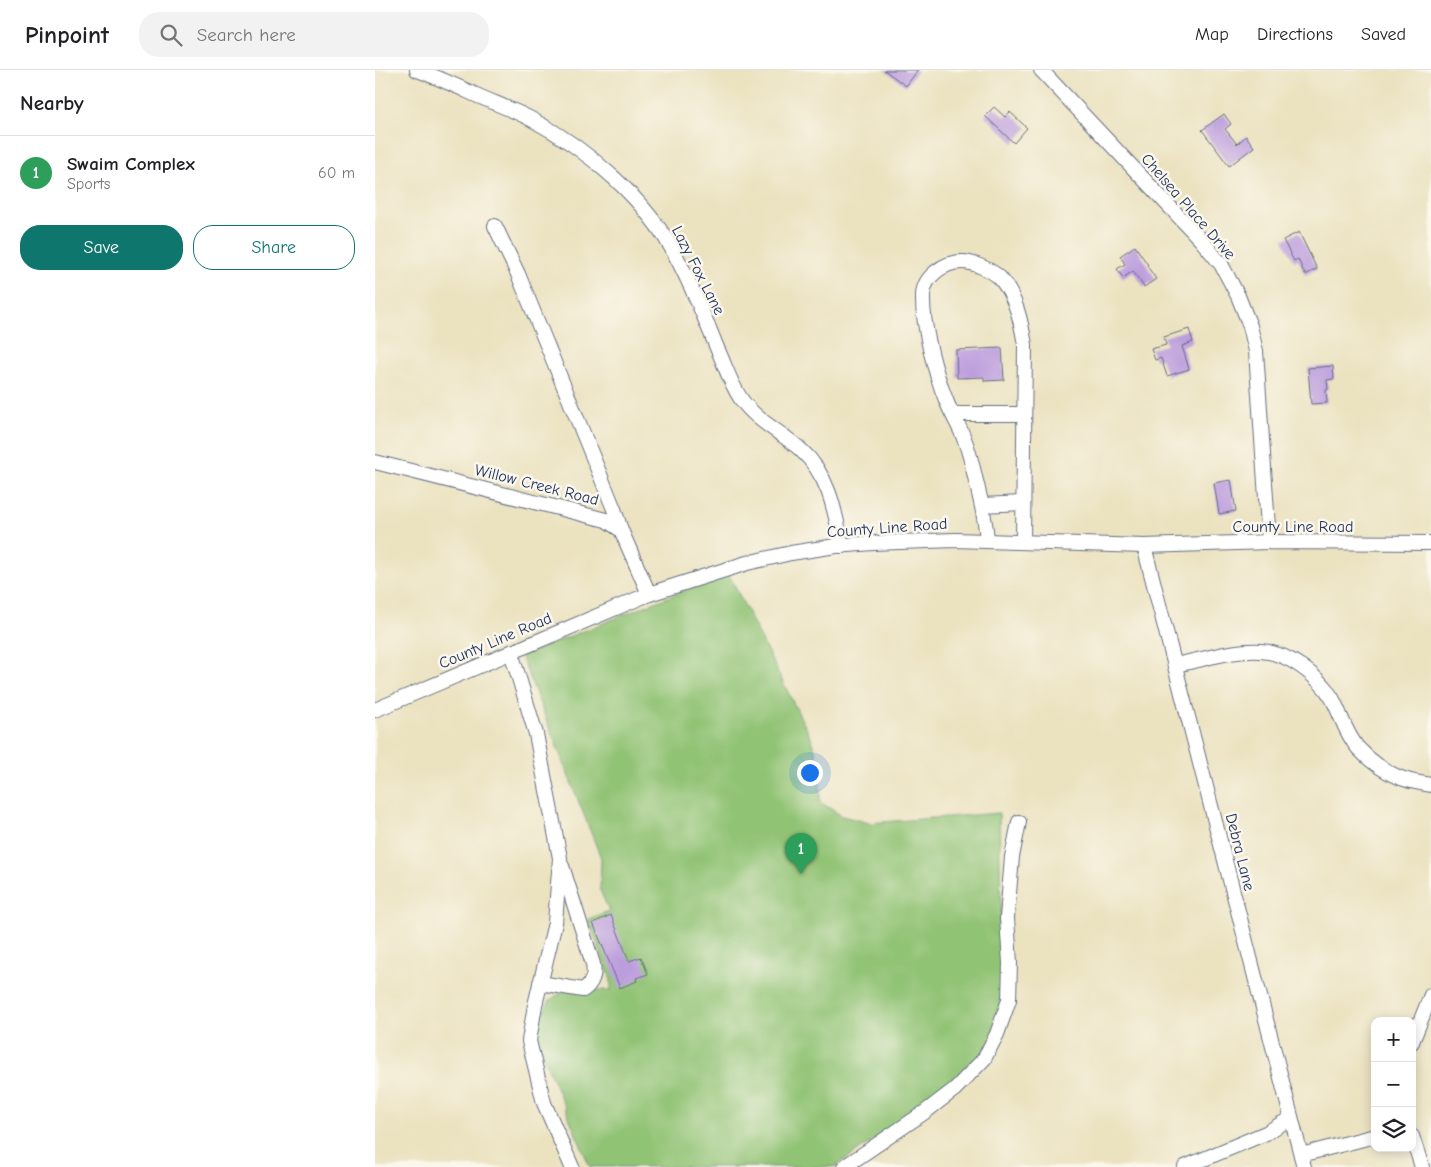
<!DOCTYPE html>
<html lang="en">
<head>
<meta charset="utf-8">
<style>
	body { margin:0; font-family:"Comic Neue",sans-serif; background:#f2f2f2; color:#202124 }
	.controls { position:absolute; right:15px; bottom:15px; display:grid; overflow:hidden; border-radius:10px; box-shadow:0 2px 12px #0003 }
	.controls button { width:45px; height:45px; display:grid; place-items:center; padding:0; border:0; border-bottom:1px solid #e0e0e0; background:#fff; color:#202124; font:25px sans-serif }
	.you { position:absolute; left:434px; top:702px; width:18px; height:18px; margin:-12px; border:4px solid #fff; border-radius:50%; background:#1a73e8; box-shadow:0 0 0 8px #1a73e833 }
	.badge { display:grid; place-items:center; width:32px; height:32px; border-radius:50%; background:#0f766e; color:#fff; font-size:16px; font-weight:700 }
	.pin { position:absolute; translate:-50% -41px; filter:drop-shadow(0 1px 2px #0008) }
	.pin::after { content:''; position:absolute; top:26px; width:18px; height:15px; background:inherit; clip-path:polygon(0 0,100% 0,50% 100%) }
	.list { margin:0; padding:0; list-style:none }
	h2 { display:flex; justify-content:space-between; align-items:center; height:65px; margin:0; padding:0 20px; font-size:21px }
	h2 small { font-size:16px; font-weight:400; color:#757577 }
	.list li { display:grid; grid-template-columns:32px 1fr auto; gap:15px; align-items:center; box-sizing:border-box; height:75px; padding:0 20px; border-top:1px solid #e0e0e0 }
	.list b { display:block; font-size:19px; white-space:nowrap }
	.list p { margin:0; font-size:16px; white-space:nowrap; color:#757577 }
	.list em { font-size:16px; font-style:normal; color:#757577 }
	.actions { display:flex; gap:10px; padding:15px 20px }
	.actions a { flex:1; padding:11px 0; border:1px solid #0f766e; border-radius:20px; text-align:center; font-size:18px; color:#0f766e }
	.actions .main { background:#0f766e; color:#fff }
	.icon { flex:none; width:28px; height:28px; fill:none; stroke:currentColor; stroke-width:2; stroke-linecap:round; stroke-linejoin:round }
	.map { position:relative; flex:none; width:1056px; height:1097px; overflow:hidden }
	header { display:flex; align-items:center; gap:30px; box-sizing:border-box; height:70px; padding:0 25px; background:#fff; border-bottom:1px solid #e0e0e0 }
	header strong { font-size:24px }
	nav { display:flex; gap:28px; margin-inline-start:auto; font-size:18px }
	.search { width:350px; height:45px; background:#f2f2f2; display:flex; align-items:center; gap:12px; box-sizing:border-box; padding:0 18px; border-radius:20px; color:#757577; font-size:19px }
	main { display:flex }
	aside { flex:1; background:#fff }
	.map>svg:first-child { display:block }
</style>
</head>
<body>
<header>
<strong>Pinpoint</strong>
<div class="search"><svg class="icon" aria-label="search" viewBox="0 0 24 24"><circle cx="10" cy="10" r="6"/><path d="M15 15l6 6"/></svg>Search here</div>
<nav><a>Map</a><a>Directions</a><a>Saved</a></nav>
</header>
<main>
<aside>
<h2>Nearby<small></small></h2>
<ul class="list">
<li><span class="badge" style="background:#2e9e5b">1</span><div><b>Swaim Complex</b><p>Sports</p></div><em>60 m</em></li>
</ul>
<div class="actions"><a class="main">Save</a><a>Share</a></div>
</aside>
<div class="map">
<svg width="1056" height="1097" viewBox="0 0 1056 1097">
	<rect width="100%" height="100%" fill="#fbf7ec"/>
	<filter id="ink" filterUnits="userSpaceOnUse"><feTurbulence type="fractalNoise" baseFrequency=".02" numOctaves="2"/><feDisplacementMap in="SourceGraphic" scale="10" xChannelSelector="R" yChannelSelector="G"/><feConvolveMatrix kernelMatrix="1 2 1 2 8 2 1 2 1" color-interpolation-filters="sRGB"/></filter>
	<filter id="wash" filterUnits="userSpaceOnUse"><feTurbulence type="fractalNoise" baseFrequency=".0096" numOctaves="4" result="noise"/><feDisplacementMap in="SourceGraphic" scale="20" xChannelSelector="R" yChannelSelector="G"/><feGaussianBlur stdDeviation="1.12" result="paint"/><feColorMatrix in="noise" values="0 0 0 0 0 0 0 0 0 0 0 0 0 0 0 0 0 1.4 0 .05"/><feComposite in="paint" operator="in"/></filter>
	<g filter="url(#wash)">
		<rect width="100%" height="100%" fill="#ebe2c0"/>
		<!-- green -->
		<path fill="#91c374" stroke="#567969" d="M 353,503 L 438,672 L 445,702 L 445,732 L 467,746 L 494,753 L 624,743 L 628,933 L 614,977 L 578,1017 L 459,1097 L 215,1097 L 162,972 L 163,952 L 175,930 L 190,920 L 236,920 L 236,910 L 213,849 L 234,841 L 225,820 L 226,788 L 146,586 Z"/>
		<g id="blocks">
			<!-- building -->
			<g fill="#bc9ddd">
				<path d="M 509,0 L 543,0 L 531,16 Z"/>
				<path d="M 619,37 L 630,47 L 635,42 L 652,58 L 639,73 L 610,46 Z"/>
				<path d="M 849,44 L 856,54 L 850,59 L 862,74 L 871,66 L 879,77 L 854,96 L 827,60 Z"/>
				<path d="M 924,162 L 942,199 L 930,205 L 923,189 L 919,191 L 908,170 Z"/>
				<path d="M 760,176 L 773,195 L 772,196 L 781,209 L 769,217 L 758,201 L 748,208 L 742,199 L 750,194 L 745,186 Z"/>
				<path d="M 814,259 L 818,272 L 807,276 L 814,299 L 792,306 L 786,288 L 780,290 L 776,279 L 791,275 L 789,267 Z"/>
				<path d="M 627,278 L 629,310 L 609,311 L 609,307 L 582,308 L 581,280 Z"/>
				<path d="M 958,296 L 959,309 L 952,310 L 953,319 L 951,320 L 952,333 L 936,334 L 933,298 Z"/>
				<path d="M 856,410 L 861,441 L 844,444 L 839,413 Z"/>
				<path d="M 236,845 L 254,891 L 266,887 L 273,904 L 261,908 L 262,911 L 245,918 L 218,853 Z"/>
			</g>
		</g>
	</g>
	<g filter="url(#ink)">
		<use href="#blocks" fill-opacity="0" stroke="#646e80" stroke-width="1"/>
		<g fill="none" stroke-linecap="round" stroke-linejoin="round">
			<defs>
				<g id="minor">
					<path d="M 42,0 C 62,7 81,16 101,25 C 119,33 139,40 156,49 C 213,79 273,131 302,188 C 317,217 330,248 342,278 C 350,295 355,313 366,329 C 382,352 407,362 426,380 C 454,405 460,441 467,476"/>
					<path d="M 666,0 L 826,170 L 846,194 L 863,226 L 875,256 L 881,281 L 894,472"/>
					<path d="M 120,156 L 143,204 L 239,439 L 246,460"/>
					<path d="M 579,344 L 649,344"/>
					<path d="M 0,392 L 231,450 L 246,460 L 274,524"/>
					<path d="M 607,435 L 648,433"/>
					<path d="M 612,471 C 611,451 606,431 601,411 C 598,398 595,384 590,371 C 585,356 576,344 571,330 C 560,303 547,254 548,226 C 548,207 569,192 587,192 C 598,192 617,200 625,208 C 641,227 646,251 650,275 L 648,472"/>
					<path d="M 769,476 L 929,1097"/>
					<path d="M 136,582 L 161,664 L 185,788 L 180,853 L 160,935 L 154,971 L 169,1033 L 197,1097"/>
					<path d="M 800,595 C 827,590 859,579 886,581 C 913,583 943,605 957,628 C 966,644 970,663 983,678 C 995,691 1010,702 1026,708 C 1036,712 1046,713 1056,715"/>
					<path d="M 0,640 L 274,524 L 372,493 L 416,483 L 461,476 L 498,473 L 580,470 L 769,476 L 894,472 L 1056,473"/>
					<path d="M 165,913 L 208,920 C 218,913 220,905 218,894 L 187,796"/>
					<path d="M 1037,972 L 1056,925"/>
					<path d="M 1037,1066 L 1047,1097"/>
					<path d="M 926,1085 L 1000,1066"/>
					<path d="M 469,1097 L 550,1042 L 580,1019 L 609,989 L 622,964 L 634,930 L 635,893 L 632,848 L 637,787 L 644,752"/>
					<path d="M 810,1097 L 891,1063 L 916,1048"/>
				</g>
			</defs>
			<!-- minor casing -->
			<use href="#minor" stroke="#646e80" stroke-width="16"/>
			<!-- minor -->
			<use href="#minor" stroke="#fff" stroke-width="14"/>
		</g>
	</g>
	<g text-anchor="middle" stroke-width="5" stroke-linejoin="round" paint-order="stroke">
		<!-- street labels -->
		<g font-size="16" fill="#1b2f5e" stroke="#fbf7ec">
			<text transform="translate(814 136) rotate(49)" y="6">Chelsea Place Drive</text>
			<text transform="translate(324 200) rotate(63)" y="6">Lazy Fox Lane</text>
			<text transform="translate(162 414) rotate(14)" y="6">Willow Creek Road</text>
			<text x="918" y="462">County Line Road</text>
			<text transform="translate(512 457) rotate(-4)" y="6">County Line Road</text>
			<text transform="translate(120 570) rotate(-23)" y="6">County Line Road</text>
			<text transform="translate(866 782) rotate(76)" y="6">Debra Lane</text>
		</g>
	</g>
</svg>
<div class="controls">
<button>+</button>
<button>−</button>
<button><svg class="icon" aria-label="layers" viewBox="0 0 24 24"><path d="M12 4l9 5-9 5-9-5zM3 14l9 5 9-5"/></svg></button>
</div>
<div class="you"></div>
<div class="pin badge" style="left:426px;top:804px;background:#2e9e5b">1</div>
</div>
</main>
</body>
</html>
